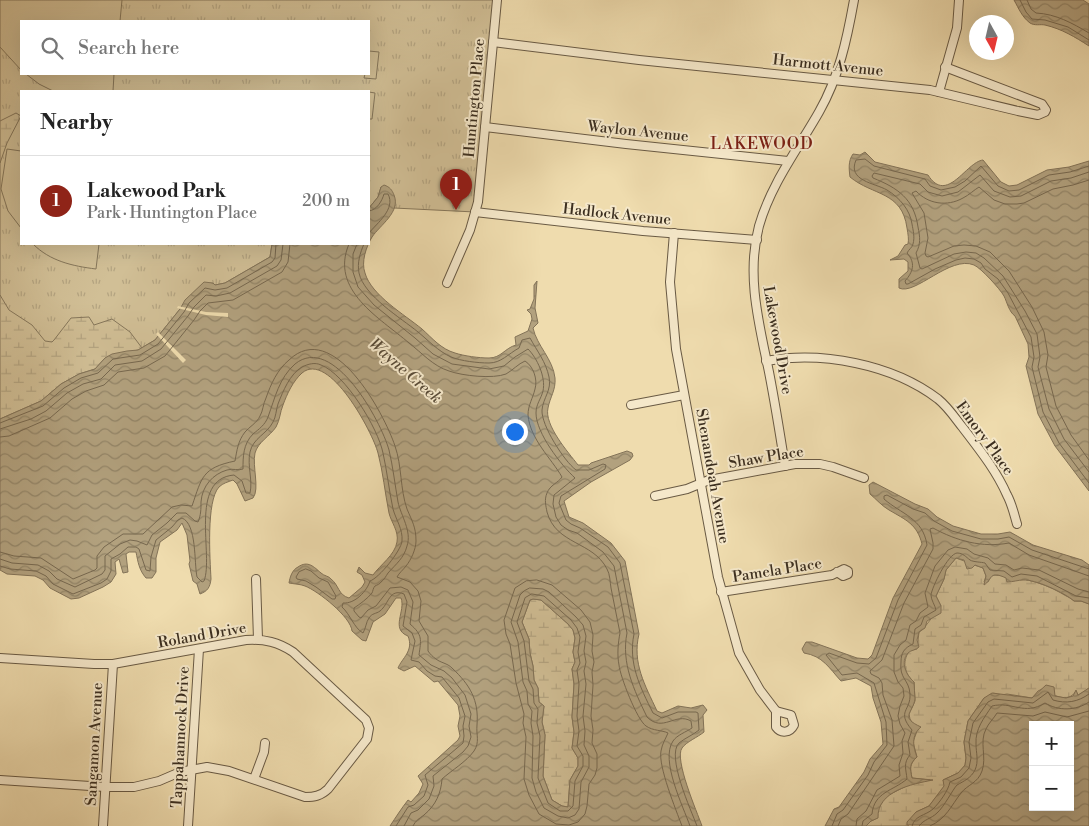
<!DOCTYPE html>
<html lang="en">
<head>
<meta charset="utf-8">
<style>
	body { margin:0; font-family:"Libre Bodoni",serif; background:#f2f2f2; color:#222 }
	.controls { position:absolute; right:15px; bottom:15px; display:grid; overflow:hidden; border-radius:0px; box-shadow:0 5px 20px #0002 }
	.controls button { width:45px; height:45px; display:grid; place-items:center; padding:0; border:0; border-bottom:1px solid #e0e0e0; background:#fff; color:#222; font:25px sans-serif }
	.compass { position:absolute; left:969px; top:15px; width:45px; height:45px; border-radius:50%; background:#fff; box-shadow:0 5px 20px #0002; rotate:172deg }
	.you { position:absolute; left:514px; top:431px; width:18px; height:18px; margin:-12px; border:4px solid #fff; border-radius:50%; background:#1a73e8; box-shadow:0 0 0 8px #1a73e833 }
	.badge { display:grid; place-items:center; width:32px; height:32px; border-radius:50%; background:#8f2418; color:#fff; font-size:16px; font-weight:700 }
	.pin { position:absolute; translate:-50% -41px; filter:drop-shadow(0 1px 2px #0008) }
	.pin::after { content:''; position:absolute; top:26px; width:18px; height:15px; background:inherit; clip-path:polygon(0 0,100% 0,50% 100%) }
	.list { margin:0; padding:0; list-style:none }
	h2 { display:flex; justify-content:space-between; align-items:center; height:65px; margin:0; padding:0 20px; font-size:21px }
	h2 small { font-size:16px; font-weight:400; color:#767676 }
	.list li { display:grid; grid-template-columns:32px 1fr auto; gap:15px; align-items:center; box-sizing:border-box; height:90px; padding:0 20px; border-top:1px solid #e0e0e0 }
	.list b { display:block; font-size:19px; white-space:nowrap }
	.list p { margin:0; font-size:16px; white-space:nowrap; color:#767676 }
	.list em { font-size:16px; font-style:normal; color:#767676 }
	.icon { flex:none; width:28px; height:28px; fill:none; stroke:currentColor; stroke-width:2; stroke-linecap:round; stroke-linejoin:round }
	.map { position:relative; flex:none; width:1089px; height:826px; overflow:hidden }
	.search { position:absolute; background:#fff; box-shadow:0 5px 20px #0002; left:20px; top:20px; width:350px; height:55px; display:flex; align-items:center; gap:12px; box-sizing:border-box; padding:0 18px; border-radius:0px; color:#767676; font-size:19px }
	.panel { position:absolute; background:#fff; box-shadow:0 5px 20px #0002; left:20px; top:90px; width:350px; height:155px; border-radius:0px }
	.map>svg:first-child { display:block }
</style>
</head>
<body>
<div class="map">
<svg width="1089" height="826" viewBox="0 0 1089 826">
	<defs>
		<pattern id="grass-tufts" width="24" height="20" patternUnits="userSpaceOnUse" patternTransform="scale(1.25)"><rect width="24" height="20" fill="#d1bf96"/><path d="M3 7l-1-3M5 7V3M7 7l1-3M15 17l-1-3M17 17v-4M19 17l1-3" fill="none" stroke="#b4a481"/></pattern>
		<pattern id="wetland-marsh" width="20" height="14" patternUnits="userSpaceOnUse" patternTransform="scale(1.25)"><rect width="20" height="14" fill="#d1bf96"/><path d="M1 5h8M5 5V1M11 12h8M15 12V8" fill="none" stroke="#b4a481"/></pattern>
		<pattern id="water-waves" width="16" height="10" patternUnits="userSpaceOnUse" patternTransform="scale(1.25)"><rect width="16" height="10" fill="#b2a17e"/><path d="M0 5q4-4 8 0t8 0" fill="none" stroke="#928467"/></pattern>
	</defs>
	<rect width="100%" height="100%" fill="#efdcae"/>
	<filter id="stains"><feTurbulence type="fractalNoise" baseFrequency=".004" numOctaves="4"/><feColorMatrix values="0 0 0 0 .2 0 0 0 0 .09 0 0 0 0 .02 0 0 0 .5 -.17"/></filter>
	<radialGradient id="worn" r=".72"><stop offset=".6" stop-color="#630" stop-opacity="0"/><stop offset="1" stop-color="#630" stop-opacity=".3"/></radialGradient>
	<!-- grass -->
	<path fill="url(#grass-tufts)" stroke="#86775b" fill-rule="evenodd" d="M 0,0 L 497,0 L 475,212 L 394,208 L 395,205 L 381,187 L 378,197 L 369,208 L 369,91 L 21,91 L 21,244 L 272,244 L 270,257 L 225,283 L 215,285 L 180,309 L 155,340 L 138,350 L 0,419 ZM 21,21 L 369,21 L 369,74 L 21,74 Z"/>
	<!-- wetland -->
	<g fill="url(#wetland-marsh)" stroke="#86775b">
		<path d="M 16,113 L 21,116 L 7,143 L 0,163 L 0,121 Z"/>
		<path d="M 0,295 L 9,310 L 32,325 L 45,341 L 52,342 L 54,340 L 71,318 L 89,317 L 94,325 L 112,319 L 130,332 L 142,348 L 138,350 L 105,358 L 95,369 L 79,374 L 61,384 L 41,401 L 0,419 Z"/>
		<path d="M 956,558 L 983,568 L 986,576 L 984,582 L 988,582 L 991,576 L 994,575 C 1018,577 1040,581 1061,593 C 1065,596 1070,597 1074,601 L 1081,601 L 1089,604 L 1089,688 L 1078,696 L 1076,691 C 1068,704 1053,695 1042,689 L 1038,691 L 1032,698 L 1007,694 L 984,698 L 968,721 L 964,742 L 966,758 L 965,766 L 958,773 L 943,780 L 945,786 L 929,806 L 916,812 L 908,826 L 866,826 L 871,821 L 877,818 L 877,811 L 885,797 L 910,784 L 930,780 L 912,778 C 910,769 909,764 917,757 L 913,742 L 917,731 L 910,719 L 909,714 L 915,701 L 914,682 C 904,673 902,663 909,651 L 917,649 L 919,632 C 926,628 934,613 941,606 L 936,596 L 944,579 L 946,570 Z"/>
		<path d="M 533,599 L 541,600 L 568,624 L 573,630 L 575,638 L 573,652 L 575,662 L 572,669 L 574,684 L 572,717 L 574,732 L 572,748 L 578,758 L 578,766 L 570,780 L 568,807 L 562,806 L 552,800 L 543,776 L 545,735 L 542,722 L 544,706 L 539,702 L 538,688 L 534,680 L 533,666 L 530,653 L 529,639 L 522,622 L 530,600 Z"/>
	</g>
	<!-- garden -->
	<g fill="#d1bf96" stroke="#86775b">
		<path d="M 0,0 L 122,0 L 120,21 L 21,21 L 21,70 L 0,47 Z"/>
		<path d="M 369,51 L 379,52 L 376,79 L 364,78 L 365,74 L 369,74 Z"/>
		<path d="M 26,74 L 114,74 L 113,91 L 53,91 L 39,84 Z"/>
		<path d="M 369,92 L 375,93 L 372,119 L 369,119 Z"/>
		<path d="M 7,149 L 21,151 L 21,228 L 8,211 L 1,189 Z"/>
		<path d="M 33,244 L 99,244 L 96,269 C 72,266 50,261 33,244 Z"/>
	</g>
	<!-- water -->
	<g fill="url(#water-waves)" stroke="#837358" fill-rule="evenodd">
		<path d="M 1014,0 L 1083,0 L 1089,4 L 1089,46 C 1075,37 1062,29 1045,25 C 1040,24 1035,26 1030,23 C 1022,17 1019,9 1014,0 Z"/>
		<path d="M 865,152 L 875,162 L 928,175 C 947,205 966,162 983,160 L 1001,182 L 1009,186 L 1017,185 L 1047,170 L 1069,167 L 1089,161 L 1089,491 L 1055,446 L 1038,414 L 1026,366 L 1029,357 L 1028,344 L 1015,316 C 1009,312 1007,302 1004,296 C 1000,289 981,268 974,265 C 950,255 915,296 899,288 L 899,279 L 908,271 L 908,262 L 904,259 L 890,260 L 898,256 L 905,245 L 908,244 C 909,239 908,234 907,228 C 902,191 873,196 850,177 C 849,169 848,161 853,154 L 860,155 Z"/>
		<path d="M 384,185 C 390,187 392,190 394,195 C 401,212 380,225 372,237 C 366,247 361,262 365,273 C 371,295 405,315 422,329 C 432,338 441,349 455,353 C 464,356 479,358 489,358 C 501,358 505,348 516,345 L 515,337 L 528,331 L 532,319 L 531,314 L 527,310 L 530,309 L 534,299 L 534,285 L 537,281 L 535,308 L 538,323 L 533,328 C 537,346 553,359 555,378 C 556,390 550,397 548,408 C 544,425 568,452 578,465 L 589,465 L 591,463 L 627,451 L 632,453 L 633,456 L 630,460 L 591,482 L 564,501 L 569,517 L 583,523 L 611,543 L 625,561 L 639,634 C 632,663 645,685 657,711 L 662,713 L 678,706 L 691,708 L 703,705 L 707,710 L 703,715 L 704,732 C 698,737 686,742 682,748 C 674,759 697,812 702,826 L 390,826 C 396,817 401,809 408,800 L 411,802 L 419,793 L 423,784 L 418,776 L 458,740 L 460,736 L 458,726 L 460,716 L 458,705 L 438,681 L 434,682 L 415,666 L 404,671 L 398,668 C 402,658 414,651 408,636 C 390,629 406,611 401,598 L 396,598 L 385,614 L 373,622 L 366,641 L 362,640 L 352,631 C 351,617 318,591 305,586 C 300,584 294,584 289,583 C 290,577 292,570 298,567 C 308,560 314,567 321,573 C 324,576 329,576 331,579 C 339,585 338,595 349,598 L 362,587 L 365,582 L 362,575 L 357,572 L 359,567 L 365,573 L 373,575 C 380,565 395,555 397,542 C 399,531 391,522 389,513 C 385,493 383,472 378,453 C 373,433 329,350 302,373 C 293,381 287,394 283,405 C 280,412 280,420 276,427 C 270,436 258,442 255,453 C 252,466 260,489 253,498 L 245,501 L 237,484 L 233,480 C 228,482 223,483 219,487 C 206,501 210,559 211,579 C 210,587 208,591 200,594 L 197,584 L 193,581 L 189,564 L 190,561 L 187,535 L 182,523 L 177,530 L 160,542 L 156,558 L 156,572 L 152,578 L 146,578 C 139,570 138,562 136,552 L 129,552 L 126,554 L 128,572 L 123,573 L 119,559 L 115,562 L 116,574 L 111,582 L 103,587 L 79,598 L 71,599 L 50,588 L 43,580 L 35,576 L 7,574 L 0,570 L 0,419 L 41,401 L 61,384 L 79,374 L 95,369 L 105,358 L 112,354 L 127,351 L 138,350 L 155,340 L 180,309 L 185,300 L 204,282 L 213,283 L 215,285 L 225,283 L 270,257 L 272,244 L 369,244 L 369,208 L 378,197 L 381,187 ZM 533,599 L 541,600 L 568,624 L 573,630 L 575,638 L 573,652 L 575,662 L 572,669 L 574,684 L 572,717 L 574,732 L 572,748 L 578,758 L 578,766 L 570,780 L 568,807 L 562,806 L 552,800 L 543,776 L 545,735 L 542,722 L 544,706 L 539,702 L 538,688 L 534,680 L 533,666 L 530,653 L 529,639 L 522,622 L 530,600 Z"/>
		<path d="M 873,482 L 915,504 L 928,509 L 937,517 L 953,526 L 981,534 L 998,534 L 1010,532 L 1033,545 L 1082,560 L 1089,565 L 1089,604 L 1081,601 L 1074,601 C 1065,593 1035,579 1023,580 C 1018,580 1013,582 1007,582 L 1006,578 C 989,570 993,579 984,585 L 986,576 L 983,568 L 975,565 L 972,568 L 967,569 L 964,560 L 956,558 L 946,570 L 944,579 L 936,596 L 941,606 L 941,613 L 927,621 L 925,628 L 919,632 L 917,640 L 919,647 C 916,650 911,650 908,653 C 900,662 906,675 914,682 C 914,688 915,693 915,699 C 913,713 899,717 921,727 C 911,735 913,747 917,757 C 909,764 910,768 912,778 L 933,780 C 912,784 877,791 878,818 L 871,821 L 866,826 L 825,826 L 834,809 L 839,807 L 864,772 L 870,759 L 883,744 L 881,722 L 873,698 L 871,686 L 856,678 L 841,681 C 829,668 823,656 804,653 L 802,649 L 806,642 L 812,642 L 857,658 L 868,659 L 872,655 L 893,598 L 922,544 C 917,524 906,520 889,510 C 882,506 876,499 870,494 L 869,485 Z"/>
		<path d="M 1046,685 L 1054,687 L 1055,696 L 1066,698 L 1073,696 L 1076,690 L 1078,695 L 1089,688 L 1089,826 L 907,825 L 907,822 L 916,812 L 929,806 L 944,786 L 943,780 L 958,773 L 965,765 L 966,758 L 964,742 L 968,721 L 984,698 L 992,693 L 1032,698 ZM 1033,725 L 1070,725 L 1070,807 L 1033,807 Z"/>
	</g>
	<!-- pier -->
	<g fill="#efdcae">
		<path d="M 178,306 L 206,312 L 228,313 L 228,317 L 206,315 L 177,308 Z"/>
		<path d="M 158,332 L 186,360 L 183,363 L 156,334 Z"/>
	</g>
	<g fill="none" stroke-linecap="round" stroke-linejoin="round">
		<!-- shore -->
		<g stroke="#77684f" stroke-width="1">
			<path d="M 1020,0 L 1026,12 L 1032,19 L 1045,20 L 1068,27 L 1089,40"/>
			<path d="M 1027,0 L 1031,9 L 1036,13 C 1056,14 1072,23 1089,33"/>
			<path d="M 1089,166 L 1070,172 L 1049,175 L 1019,190 L 1009,191 L 998,186 L 981,166 L 965,181 L 955,187 L 941,190 L 930,186 L 925,179 L 874,166 L 865,159 L 856,160 C 847,181 875,183 887,190 C 900,198 910,210 912,224 C 913,230 915,237 913,244 C 912,248 909,249 907,253 C 916,263 913,272 905,281 L 906,284 L 908,284 L 935,269 L 956,260 L 965,258 L 974,259 L 981,263 L 985,269 L 998,279 L 1008,293 L 1031,337 L 1034,357 L 1032,367 L 1043,412 L 1059,443 L 1089,483"/>
			<path d="M 1089,172 L 1071,178 L 1051,181 L 1021,196 L 1010,197 L 994,191 L 980,175 L 958,192 L 942,196 L 928,192 L 920,184 L 874,173 L 872,176 L 873,178 C 898,188 914,199 918,227 C 920,237 921,244 916,253 L 920,268 L 922,269 L 954,254 L 966,252 L 976,253 L 984,258 L 1003,276 L 1025,311 L 1037,334 L 1040,357 L 1038,367 L 1049,409 L 1064,439 L 1089,472"/>
			<path d="M 1089,180 L 1073,185 L 1053,189 L 1024,203 L 1017,204 L 1005,204 L 994,200 L 979,187 C 974,190 969,195 963,198 C 947,207 928,204 916,191 L 912,193 L 924,213 L 928,238 L 925,253 L 926,256 L 928,257 L 954,246 L 964,245 L 976,246 L 990,252 L 1009,271 L 1032,307 L 1044,332 L 1048,355 L 1046,367 L 1056,406 L 1071,435 L 1089,460"/>
			<path d="M 369,211 C 377,210 382,201 384,194 L 388,194 C 396,209 377,223 369,233"/>
			<path d="M 349,244 C 329,290 380,318 409,343 C 422,353 433,366 449,371 C 463,376 493,379 506,374 C 513,370 518,364 525,361 C 533,366 538,379 535,389 C 533,398 528,405 528,415 C 530,439 551,458 562,477 C 558,483 550,485 547,493 C 544,500 546,506 547,512 C 556,545 593,541 607,569 C 610,574 610,582 611,588 C 614,603 617,618 620,633 C 618,643 617,655 619,665 C 620,676 637,720 646,726 C 653,731 662,730 668,733 C 666,738 662,744 661,751 C 658,766 676,810 682,826"/>
			<path d="M 357,244 L 353,254 L 353,272 L 358,287 L 374,305 L 415,338 L 433,354 L 452,364 L 489,369 L 504,366 L 515,357 L 528,349 C 537,358 546,377 543,391 C 541,399 536,404 536,413 C 536,433 561,465 575,478 L 554,495 L 553,504 L 556,517 L 561,525 L 568,530 L 577,533 L 603,552 L 614,566 L 627,633 C 621,663 634,690 647,717 C 663,733 675,712 691,721 L 692,728 C 686,732 677,735 673,741 C 660,760 683,806 690,826"/>
			<path d="M 364,244 C 360,253 357,263 359,273 C 364,296 401,318 418,332 C 429,341 438,351 451,357 C 461,361 478,363 489,363 C 501,363 508,354 519,348 L 522,340 L 530,338 C 537,351 546,362 549,377 C 552,390 543,398 542,410 C 541,425 564,461 576,470 L 589,470 L 603,464 L 606,465 L 605,469 L 561,496 L 559,503 L 566,520 L 571,524 L 580,528 L 608,547 L 620,563 L 634,634 C 628,663 640,687 653,713 L 662,718 L 678,712 L 696,712 L 698,713 L 699,730 C 693,735 685,738 679,743 C 666,756 691,810 697,826"/>
			<path d="M 0,423 L 43,406 L 64,388 L 81,378 L 98,373 L 113,359 L 140,355 L 158,344 L 184,312 L 189,303 L 205,288 L 215,290 L 227,288 L 272,262 L 275,258 L 276,244"/>
			<path d="M 0,429 L 31,419 L 46,411 L 67,393 L 83,384 L 101,379 L 115,365 L 142,361 L 161,349 L 188,316 L 194,307 L 206,295 L 216,296 L 230,293 L 277,266 L 281,260 L 283,244"/>
			<path d="M 0,437 L 9,436 L 50,418 L 72,399 L 86,391 L 104,385 L 118,372 L 144,368 L 165,356 L 194,320 L 200,311 L 208,303 L 233,300 L 282,272 L 288,262 L 290,244"/>
			<path d="M 0,552 L 14,556 L 41,558 L 73,579 L 95,570 L 97,568 L 97,556 L 104,547 L 123,534 L 143,534 L 172,507 L 181,505 L 192,506 C 202,477 202,468 235,461 C 237,450 238,441 245,432 C 249,427 257,423 260,416 C 263,411 263,404 266,398 C 271,384 277,370 289,360 C 333,318 384,413 395,446 C 402,466 400,489 407,509 C 412,521 416,527 416,541 C 416,549 411,560 406,566 C 403,570 399,573 397,577 L 410,582 L 418,591 L 421,601 L 419,621 L 428,636 L 428,651 C 430,654 433,657 436,659 C 441,663 447,663 452,668 C 470,685 479,700 477,725 C 476,735 480,742 474,751 C 466,762 452,770 442,779 C 441,793 436,805 424,815 C 419,819 416,820 413,826"/>
			<path d="M 0,559 L 12,563 L 38,565 L 49,571 L 57,579 L 75,587 L 102,574 L 105,570 L 105,556 L 120,544 L 130,540 L 137,541 L 147,545 L 152,535 L 167,523 L 177,513 L 186,513 L 195,521 L 198,522 C 201,515 201,509 201,502 C 202,486 213,474 227,470 C 233,468 238,471 243,469 C 243,457 243,444 253,434 C 259,429 265,425 268,417 C 275,398 279,378 295,364 C 333,333 381,421 389,450 C 393,467 395,485 398,502 C 401,516 412,531 407,546 C 404,558 396,564 388,573 C 386,576 384,580 381,582 C 380,584 377,585 375,586 C 373,588 373,591 372,593 C 367,599 360,604 354,608 L 354,611 L 359,617 L 361,618 L 368,610 L 376,606 L 390,588 L 401,587 L 408,590 L 413,602 L 410,624 C 423,635 421,640 419,655 L 431,665 L 444,671 L 452,678 L 465,695 L 471,714 L 469,726 L 471,737 L 468,746 L 463,752 L 433,776 L 434,786 L 429,799 L 418,810 L 411,813 L 404,826"/>
			<path d="M 0,566 L 10,569 L 36,571 L 46,576 L 53,584 L 73,594 L 101,583 L 107,579 L 111,571 L 111,559 L 120,554 L 128,547 L 136,547 L 139,549 L 146,570 L 150,571 L 151,557 L 156,540 L 172,527 L 178,520 L 182,518 C 197,524 194,563 197,577 L 202,582 L 204,581 C 214,556 188,479 234,475 L 242,481 L 246,493 L 250,493 C 253,480 247,466 250,452 C 253,438 267,434 273,422 C 276,417 276,410 278,404 C 283,391 290,374 302,367 C 308,364 315,362 321,365 C 345,374 378,428 383,453 C 387,471 389,490 393,509 C 396,520 403,529 402,541 C 401,551 379,578 370,581 C 367,591 355,604 343,603 L 342,607 C 350,614 354,628 363,633 C 366,628 366,622 369,618 C 372,613 376,614 380,611 C 389,604 389,588 404,594 L 407,602 L 403,626 L 412,633 L 415,641 L 411,660 L 419,662 L 427,671 L 435,676 L 442,677 L 459,698 L 465,716 L 463,726 L 464,736 L 463,743 L 425,775 L 428,785 L 424,796 L 414,805 L 408,807 L 396,826"/>
			<path d="M 306,569 L 311,571 L 319,578 L 328,582 L 336,596 L 335,599 L 332,599 L 316,587 L 306,581 L 297,579 L 296,577 L 299,572 Z"/>
			<path d="M 537,580 L 552,585 L 581,610 L 590,622 L 593,635 L 592,651 L 594,662 L 592,672 L 593,685 L 591,716 L 593,730 L 592,743 L 597,754 L 597,768 L 595,775 L 589,784 L 587,806 L 585,814 L 578,822 L 569,825 L 556,824 L 539,814 L 529,795 L 524,779 L 526,737 L 523,723 L 524,714 L 516,683 L 510,644 L 506,634 L 504,620 L 515,588 L 526,581 Z"/>
			<path d="M 530,588 L 543,589 L 549,592 L 576,617 L 583,625 L 586,636 L 584,651 L 586,662 L 584,671 L 586,684 L 583,716 L 585,731 L 584,745 L 589,756 L 589,767 L 581,782 L 579,809 L 575,815 L 568,818 L 558,816 L 544,808 L 536,792 L 532,778 L 533,736 L 531,723 L 532,711 L 528,704 L 527,691 L 523,682 L 518,642 L 511,622 L 520,595 L 524,591 Z"/>
			<path d="M 532,594 L 544,596 L 571,620 L 577,628 L 580,637 L 578,652 L 580,663 L 577,670 L 579,684 L 577,716 L 579,731 L 577,746 L 583,756 L 583,766 L 575,781 L 573,806 L 568,811 L 560,811 L 548,803 L 538,778 L 540,736 L 537,723 L 538,709 L 534,703 L 533,689 L 529,681 L 524,641 L 517,622 L 525,598 Z"/>
			<path d="M 832,826 L 837,814 L 843,810 L 868,775 L 874,762 L 887,745 L 886,722 L 874,683 L 857,673 L 842,675 L 826,655 L 829,653 L 857,663 L 869,664 L 876,658 L 898,600 L 927,545 C 923,518 901,514 884,499 L 884,496 L 887,495 L 913,509 L 925,513 L 934,521 L 952,531 L 981,539 L 998,539 L 1009,537 L 1032,550 L 1089,569"/>
			<path d="M 838,826 L 841,819 L 848,814 L 894,746 L 892,720 L 883,695 L 882,683 L 879,678 L 871,674 L 870,671 L 882,660 L 904,603 L 933,549 L 933,543 L 930,529 L 933,528 C 957,541 982,548 1009,543 L 1029,555 L 1089,576"/>
			<path d="M 856,826 L 857,819 L 866,811 L 877,790 L 900,776 L 899,765 L 903,753 L 902,741 L 905,733 L 900,724 L 898,716 L 900,706 L 904,696 L 903,688 L 898,682 L 894,672 L 894,655 L 900,645 L 906,640 L 910,625 L 916,621 L 920,613 L 928,607 L 925,593 L 935,566 L 948,550 L 955,547 L 967,549 L 974,554 L 988,558 L 995,564 L 1006,565 L 1014,570 L 1022,568 L 1039,570 L 1078,589 L 1089,592"/>
			<path d="M 862,826 L 863,821 L 872,814 C 874,792 893,791 907,779 C 906,769 903,763 910,755 L 908,742 L 912,730 C 896,711 911,711 910,694 C 909,679 899,679 901,662 C 901,653 904,648 913,644 L 915,629 L 921,625 L 924,617 L 936,610 C 935,605 931,600 931,595 C 932,587 948,554 957,553 C 963,553 966,557 970,560 C 973,562 981,562 985,563 L 990,570 L 1004,571 L 1012,577 L 1021,574 L 1037,576 L 1076,596 L 1089,598"/>
			<path d="M 912,826 C 915,815 925,816 933,809 C 940,802 948,791 950,782 L 961,777 L 969,768 L 971,758 L 969,742 L 973,723 L 988,702 L 994,699 L 1033,703 L 1048,692 L 1053,700 C 1066,704 1078,702 1089,694"/>
			<path d="M 919,826 C 924,819 931,819 937,813 C 944,807 953,789 957,785 C 964,781 971,778 975,770 C 979,761 976,753 976,744 C 975,729 984,718 992,706 C 1012,701 1024,716 1045,703 C 1058,711 1076,711 1089,702"/>
			<path d="M 930,826 C 946,819 951,806 961,793 C 967,785 978,783 982,771 C 987,757 979,742 986,729 C 988,724 994,718 997,713 L 1033,716 L 1045,712 L 1067,717 L 1089,711"/>
		</g>
		<defs>
			<g id="street">
				<path d="M 493,42 L 639,60 L 930,90 L 1018,111 L 1038,115 L 1045,112 L 1046,110 L 1042,104 L 945,67"/>
				<path d="M 939,92 L 957,28 L 959,0"/>
				<path d="M 485,127 L 626,144 L 788,161"/>
				<path d="M 475,212 L 643,231 L 757,240"/>
				<path d="M 674,233 L 670,282 L 676,349 L 718,577 L 739,653 L 760,690 L 776,711"/>
				<path d="M 447,283 L 470,230 L 478,202 L 497,0"/>
				<path d="M 766,361 C 822,351 892,364 938,399 C 948,407 955,418 963,428 C 979,449 996,470 1007,495 C 1012,504 1014,514 1017,524"/>
				<path d="M 631,405 L 684,395"/>
				<path d="M 785,466 C 780,434 775,403 769,372 C 759,324 746,275 759,226 C 771,184 798,149 819,112 C 839,77 847,39 854,0"/>
				<path d="M 655,496 L 687,489 L 709,480 L 795,464 L 820,464 L 833,467 L 864,478"/>
				<path d="M 256,579 L 258,639"/>
				<path d="M 721,592 L 832,575 L 844,569 L 848,571 L 848,574 L 843,576 L 837,572"/>
				<path d="M 0,658 L 94,664 L 113,664 L 246,640 C 265,639 278,642 293,652 L 366,720 L 369,728 L 367,739 L 328,789 C 321,796 314,797 305,797 L 229,771 L 207,767 L 180,772 L 159,781 L 134,787 L 105,787 L 0,780"/>
				<path d="M 776,711 L 791,715 L 794,725 C 790,733 781,734 776,727 Z"/>
				<path d="M 254,779 L 264,752 L 265,743"/>
				<path d="M 103,826 L 113,664"/>
				<path d="M 188,826 L 199,649"/>
			</g>
		</defs>
		<!-- street casing -->
		<use href="#street" stroke="#695a44" stroke-width="10"/>
		<!-- street -->
		<use href="#street" stroke="#f5e8ca" stroke-width="8"/>
	</g>
	<g text-anchor="middle" stroke-width="4" stroke-linejoin="round" paint-order="stroke">
		<!-- street labels -->
		<g font-size="15" fill="#3c2f20" stroke="#f5e8ca">
			<text transform="translate(828 65) rotate(6)" y="5">Harmott Avenue</text>
			<text transform="translate(474 98) rotate(-85)" y="5">Huntington Place</text>
			<text transform="translate(638 131) rotate(6)" y="5">Waylon Avenue</text>
			<text transform="translate(617 214) rotate(6)" y="5">Hadlock Avenue</text>
			<text transform="translate(778 340) rotate(80)" y="5">Lakewood Drive</text>
			<text transform="translate(985 438) rotate(54)" y="5">Emory Place</text>
			<text transform="translate(766 457) rotate(-9)" y="5">Shaw Place</text>
			<text transform="translate(713 476) rotate(80)" y="5">Shenandoah Avenue</text>
			<text transform="translate(777 570) rotate(-9)" y="5">Pamela Place</text>
			<text transform="translate(202 635) rotate(-10)" y="5">Roland Drive</text>
			<text transform="translate(180 737) rotate(-87)" y="5">Tappahannock Drive</text>
			<text transform="translate(94 744) rotate(-87)" y="5">Sangamon Avenue</text>
		</g>
		<!-- neighbourhood labels -->
		<g font-size="16" letter-spacing="1" fill="#7a1f14" stroke="#f5e8ca">
			<text x="762" y="149">LAKEWOOD</text>
		</g>
		<!-- water labels -->
		<g font-size="16" font-style="italic" fill="#5a4c38" stroke="#f5e8ca">
			<text transform="translate(406 370) rotate(41)" y="6">Wayne Creek</text>
		</g>
	</g>
	<rect width="100%" height="100%" filter="url(#stains)"/>
	<rect width="100%" height="100%" fill="url(#worn)"/>
</svg>
<div class="controls">
<button>+</button>
<button>−</button>
</div>
<svg class="compass" viewBox="-18 -18 36 36"><path d="M0-13l5 13h-10z" fill="#e53935"/><path d="M0 13l5-13h-10z" fill="#767676"/></svg>
<div class="you"></div>
<div class="pin badge" style="left:456px;top:210px">1</div>
<div class="search"><svg class="icon" aria-label="search" viewBox="0 0 24 24"><circle cx="10" cy="10" r="6"/><path d="M15 15l6 6"/></svg>Search here</div>
<section class="panel">
<h2>Nearby<small></small></h2>
<ul class="list">
<li><span class="badge">1</span><div><b>Lakewood Park</b><p>Park · Huntington Place</p></div><em>200 m</em></li>
</ul>
</section>
</div>
</body>
</html>
